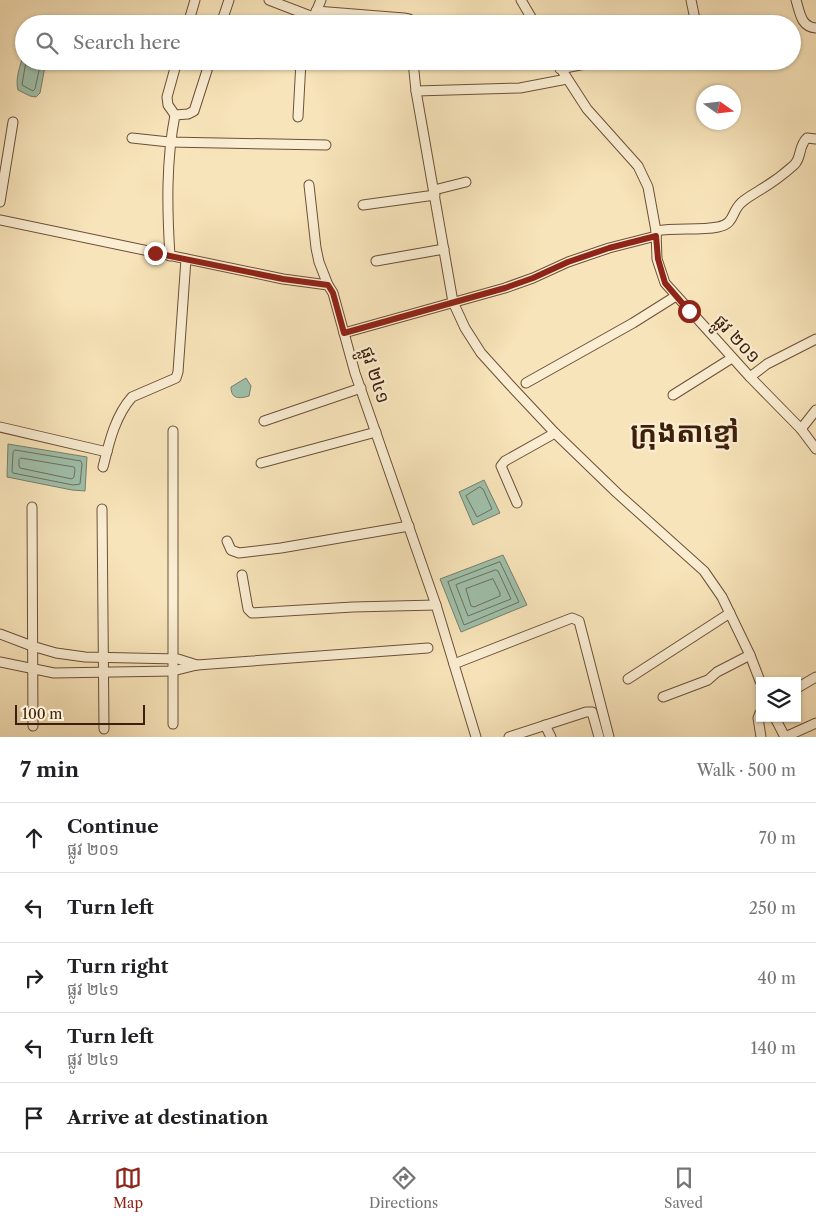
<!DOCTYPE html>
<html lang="en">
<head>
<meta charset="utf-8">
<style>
	body { margin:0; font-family:"Libre Caslon Text","Noto Sans Khmer",serif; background:#f2f2f2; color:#202124 }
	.controls { position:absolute; right:15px; bottom:15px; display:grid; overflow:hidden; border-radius:0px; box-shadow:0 1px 4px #0004 }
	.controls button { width:45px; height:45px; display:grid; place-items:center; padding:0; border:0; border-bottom:1px solid #e0e0e0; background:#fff; color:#202124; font:25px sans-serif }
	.compass { position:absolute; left:696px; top:85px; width:45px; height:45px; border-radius:50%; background:#fff; box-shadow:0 1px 4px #0004; rotate:104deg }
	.scale { position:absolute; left:15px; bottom:12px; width:130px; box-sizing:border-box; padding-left:5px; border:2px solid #3e1f0d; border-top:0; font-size:14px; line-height:18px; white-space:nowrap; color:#3e1f0d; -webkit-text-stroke:4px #faedd2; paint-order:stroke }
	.stop { position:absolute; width:15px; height:15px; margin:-11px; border:4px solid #8f2418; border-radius:50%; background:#fff }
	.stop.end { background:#8f2418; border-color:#fff; box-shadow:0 1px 5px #0008 }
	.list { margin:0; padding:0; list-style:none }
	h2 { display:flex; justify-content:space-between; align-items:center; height:65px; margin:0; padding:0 20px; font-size:21px }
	h2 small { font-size:16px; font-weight:400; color:#757577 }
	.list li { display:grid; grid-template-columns:32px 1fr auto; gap:15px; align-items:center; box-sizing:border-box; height:70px; padding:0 20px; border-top:1px solid #e0e0e0 }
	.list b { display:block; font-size:19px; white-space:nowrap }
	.list p { margin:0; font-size:16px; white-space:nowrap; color:#757577 }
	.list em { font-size:16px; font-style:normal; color:#757577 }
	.icon { flex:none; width:28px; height:28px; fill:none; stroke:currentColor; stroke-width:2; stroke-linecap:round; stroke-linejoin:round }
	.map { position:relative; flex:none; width:816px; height:737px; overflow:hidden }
	.search { position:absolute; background:#fff; box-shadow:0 1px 4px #0004; left:15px; right:15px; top:15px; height:55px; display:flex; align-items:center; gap:12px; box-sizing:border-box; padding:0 18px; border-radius:28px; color:#757577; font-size:19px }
	.sheet { height:415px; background:#fff }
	nav { display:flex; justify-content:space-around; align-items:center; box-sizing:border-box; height:70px; border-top:1px solid #e0e0e0; background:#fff; font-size:14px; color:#757577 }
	nav a { display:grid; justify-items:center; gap:2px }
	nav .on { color:#8f2418 }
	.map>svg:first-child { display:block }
</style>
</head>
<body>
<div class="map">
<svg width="816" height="737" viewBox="0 0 816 737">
	<rect width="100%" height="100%" fill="#f8e4ba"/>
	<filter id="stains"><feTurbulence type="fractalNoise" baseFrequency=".004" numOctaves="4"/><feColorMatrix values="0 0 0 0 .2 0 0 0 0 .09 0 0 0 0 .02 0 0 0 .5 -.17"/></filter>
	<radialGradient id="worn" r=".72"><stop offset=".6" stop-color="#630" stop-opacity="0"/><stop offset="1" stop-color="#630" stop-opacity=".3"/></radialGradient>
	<!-- water -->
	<g fill="#9fbfaa" stroke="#787f6b">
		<path d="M 24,54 L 24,61 L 46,61 L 40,93 L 36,97 L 30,96 L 18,90 C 15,79 20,65 24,54 Z"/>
		<path d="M 246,378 L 251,386 L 249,396 C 239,399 231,399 231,387 Z"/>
		<path d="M 8,444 L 87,457 L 85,491 L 72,490 L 7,477 Z"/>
		<path d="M 484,480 L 500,513 L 473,525 L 459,492 Z"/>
		<path d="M 503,555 L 527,605 L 461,632 L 440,579 Z"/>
	</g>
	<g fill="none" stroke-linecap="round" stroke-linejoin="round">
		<!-- shore -->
		<g stroke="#6e6f5c" stroke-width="1">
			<path d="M 26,61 L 22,85 L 33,91 L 35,89 L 41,61"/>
			<path d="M 15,450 L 81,461 L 82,464 L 80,484 L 73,485 L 13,473 L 12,471 L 13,453 Z"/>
			<path d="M 21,458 L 74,467 L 75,469 L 74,477 L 72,479 L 20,468 L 19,466 L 19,460 Z"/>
			<path d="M 480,487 L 483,489 L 492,509 L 477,517 L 466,496 Z"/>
			<path d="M 500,562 L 519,602 L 464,625 L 448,582 Z"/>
			<path d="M 496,570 L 498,571 L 511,599 L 468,616 L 456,585 Z"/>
			<path d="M 493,579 L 500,593 L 500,596 L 474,607 L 471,606 L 466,589 Z"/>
		</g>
		<defs>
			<g id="minor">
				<path d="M 269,0 L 313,17"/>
				<path d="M 521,0 L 535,24"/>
				<path d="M 691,0 L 696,24"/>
				<path d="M 796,0 C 800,13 801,27 816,28"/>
				<path d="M 316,11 L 404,18 L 409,19 L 410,24"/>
				<path d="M 188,24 L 195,0"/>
				<path d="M 221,24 L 229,0"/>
				<path d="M 311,24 L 321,0"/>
				<path d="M 413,61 L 416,91 L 453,302 L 465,328 L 481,353 L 510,385 L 555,433 L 617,493 L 704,571 L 722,597 L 750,655 L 760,681"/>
				<path d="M 556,61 L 587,109 L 638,166 L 648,187 L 656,231 L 657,259 L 665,283 L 750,377 L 801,429 L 816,449"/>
				<path d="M 560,69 L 600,61"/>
				<path d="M 416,91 L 520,88 L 567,79"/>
				<path d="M 175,115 L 168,105 L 167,97 L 177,61"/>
				<path d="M 298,117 L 301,61"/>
				<path d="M 132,138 L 169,142 L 326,145"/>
				<path d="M 309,185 L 316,248 L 319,262 L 328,285"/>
				<path d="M 434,190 L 466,182"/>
				<path d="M 0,202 L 13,122"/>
				<path d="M 363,205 L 435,195"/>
				<path d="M 0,220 L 283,279 L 328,285 L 333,293 L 355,373 L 436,605 L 476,737"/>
				<path d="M 656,231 C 676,227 698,231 718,227 C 735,224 731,212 741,203 C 746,198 754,194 760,190 C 772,183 784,174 794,165 C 802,158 798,146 807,138 L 816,139"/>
				<path d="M 170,256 C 167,209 166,161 175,115 L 188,114 L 194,111 L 210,61"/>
				<path d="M 376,261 L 444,249"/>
				<path d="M 344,333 L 505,288 L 533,278 L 568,262 L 609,248 L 656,236"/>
				<path d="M 750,377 L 767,364 L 816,339"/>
				<path d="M 526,383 L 633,323 L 676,296"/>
				<path d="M 673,395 L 732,358"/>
				<path d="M 264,421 L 361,388"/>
				<path d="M 0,427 L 107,452"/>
				<path d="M 801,429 L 816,410"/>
				<path d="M 173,431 L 173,724"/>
				<path d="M 261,463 L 376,432"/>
				<path d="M 103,467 C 109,443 115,416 132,397 L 176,378 L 178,372 L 186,259"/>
				<path d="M 517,503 L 501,466 L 505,461 L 555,433"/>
				<path d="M 32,507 L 33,726"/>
				<path d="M 102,509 L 104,729"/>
				<path d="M 227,541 L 231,550 L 239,553 L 281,548 L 409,526"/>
				<path d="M 242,575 L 248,609 L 252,613 L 353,607 L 436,605"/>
				<path d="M 0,634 L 32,646 L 56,653 L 85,657 L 178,659 L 197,665"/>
				<path d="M 0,662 L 54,673 L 173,671 L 197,665 L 428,648"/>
				<path d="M 454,664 L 572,618 L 579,621 L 609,737"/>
				<path d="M 628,679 L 730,613"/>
				<path d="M 797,688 L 816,677"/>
				<path d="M 663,697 L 708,680 L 717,672 L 750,655"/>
				<path d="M 760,713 L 758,718 L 761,737"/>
				<path d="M 775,718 L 785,737 L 816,723"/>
				<path d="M 545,725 L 551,737"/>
				<path d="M 509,737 L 586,712 L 592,712 L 599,737"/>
			</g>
		</defs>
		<!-- minor casing -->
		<use href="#minor" stroke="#6c5038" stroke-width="11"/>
		<!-- minor -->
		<use href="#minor" stroke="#faedd2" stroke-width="9"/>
	</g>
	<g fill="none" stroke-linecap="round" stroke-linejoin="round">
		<!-- route -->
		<path stroke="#8f2418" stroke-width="6" d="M 155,253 L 283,279 L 328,285 L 333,293 L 344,333 L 505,288 L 533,278 L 568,262 L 609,248 L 656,236 L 658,259 L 665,283 L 689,311"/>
	</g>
	<g text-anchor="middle" stroke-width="4.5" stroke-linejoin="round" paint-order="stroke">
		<!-- street labels -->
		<g font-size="18" fill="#3e1f0d" stroke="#faedd2">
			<text transform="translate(737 339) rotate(47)" y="6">ផ្លូវ ២០១</text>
			<text transform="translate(375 375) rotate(72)" y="6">ផ្លូវ ២៤១</text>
		</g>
		<!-- town labels -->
		<g font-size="28" font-weight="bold" fill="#3e1f0d" stroke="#faedd2">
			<text x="685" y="442">ក្រុងតាខ្មៅ</text>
		</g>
	</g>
	<rect width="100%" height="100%" filter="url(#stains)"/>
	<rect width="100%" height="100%" fill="url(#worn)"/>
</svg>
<div class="controls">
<button><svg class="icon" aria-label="layers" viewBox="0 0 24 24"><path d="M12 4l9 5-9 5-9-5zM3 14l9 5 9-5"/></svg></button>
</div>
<svg class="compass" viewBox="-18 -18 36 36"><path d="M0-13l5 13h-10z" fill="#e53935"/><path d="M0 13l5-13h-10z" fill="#757577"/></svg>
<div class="scale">100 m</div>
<div class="stop" style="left:689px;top:311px"></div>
<div class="stop end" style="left:155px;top:253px"></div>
<div class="search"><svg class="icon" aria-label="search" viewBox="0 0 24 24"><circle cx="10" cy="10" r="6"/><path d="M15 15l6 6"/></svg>Search here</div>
</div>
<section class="sheet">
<h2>7 min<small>Walk · 500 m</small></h2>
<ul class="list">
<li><svg class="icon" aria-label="ahead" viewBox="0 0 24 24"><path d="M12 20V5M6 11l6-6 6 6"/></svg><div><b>Continue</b><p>ផ្លូវ ២០១</p></div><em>70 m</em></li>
<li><svg class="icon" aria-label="left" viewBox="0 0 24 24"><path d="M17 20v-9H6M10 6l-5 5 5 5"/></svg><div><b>Turn left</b></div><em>250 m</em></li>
<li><svg class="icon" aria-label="right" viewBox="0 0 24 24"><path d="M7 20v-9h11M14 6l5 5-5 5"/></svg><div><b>Turn right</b><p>ផ្លូវ ២៤១</p></div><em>40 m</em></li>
<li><svg class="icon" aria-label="left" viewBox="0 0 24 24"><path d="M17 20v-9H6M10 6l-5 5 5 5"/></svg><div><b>Turn left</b><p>ផ្លូវ ២៤១</p></div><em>140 m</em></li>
<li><svg class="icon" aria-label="arrive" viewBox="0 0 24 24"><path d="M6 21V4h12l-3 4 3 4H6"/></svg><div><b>Arrive at destination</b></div></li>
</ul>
</section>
<nav>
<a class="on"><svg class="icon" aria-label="map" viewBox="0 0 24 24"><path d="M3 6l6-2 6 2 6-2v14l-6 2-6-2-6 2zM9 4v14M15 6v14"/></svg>Map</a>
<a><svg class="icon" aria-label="directions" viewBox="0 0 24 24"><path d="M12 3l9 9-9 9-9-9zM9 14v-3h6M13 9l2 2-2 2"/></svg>Directions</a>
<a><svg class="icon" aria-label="saved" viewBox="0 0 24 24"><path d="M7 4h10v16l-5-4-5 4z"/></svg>Saved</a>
</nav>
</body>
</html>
